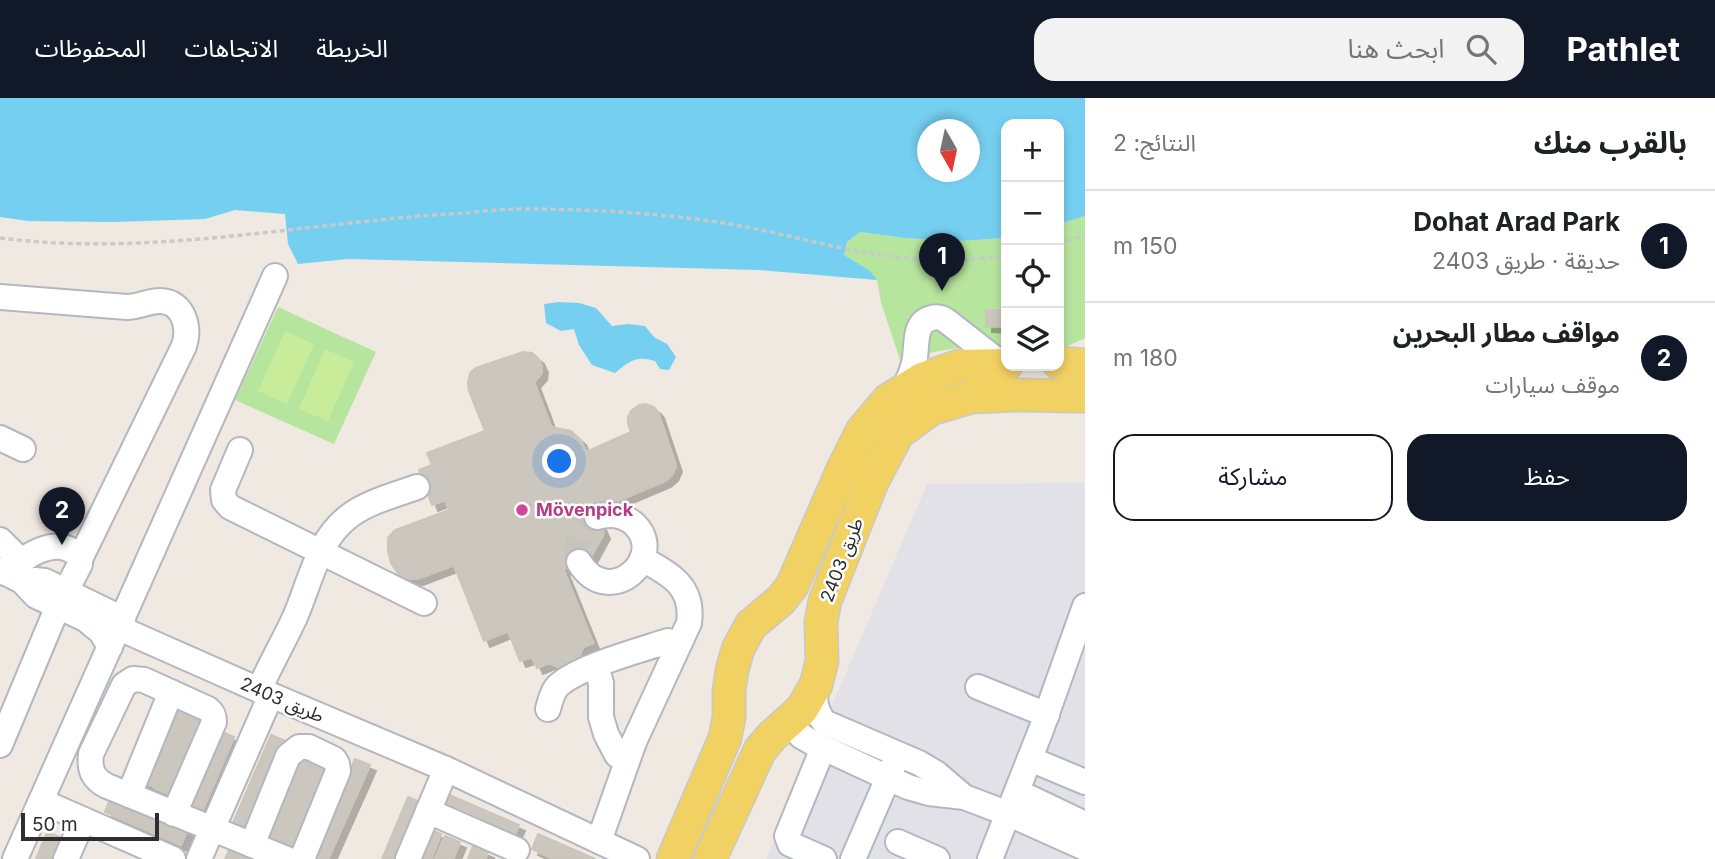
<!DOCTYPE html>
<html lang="ar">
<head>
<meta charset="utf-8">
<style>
	body { margin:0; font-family:Inter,"Noto Sans Arabic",sans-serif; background:#f2f2f2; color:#202124; direction:rtl }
	.controls { position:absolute; right:21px; top:21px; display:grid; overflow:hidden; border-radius:14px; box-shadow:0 4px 10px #0003 }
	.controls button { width:63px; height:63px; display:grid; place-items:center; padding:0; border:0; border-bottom:2px solid #e0e0e0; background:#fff; color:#202124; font:35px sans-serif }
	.compass { position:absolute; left:917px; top:21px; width:63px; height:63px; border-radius:50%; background:#fff; box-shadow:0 4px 10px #0003; rotate:171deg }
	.scale { position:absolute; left:21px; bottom:18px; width:138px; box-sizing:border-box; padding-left:7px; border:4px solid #2e2e2e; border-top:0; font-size:19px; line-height:24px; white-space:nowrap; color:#2e2e2e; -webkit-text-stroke:5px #fff; paint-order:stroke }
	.you { position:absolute; left:560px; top:364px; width:24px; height:24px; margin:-18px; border:5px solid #fff; border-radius:50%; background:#1a73e8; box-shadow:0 0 0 10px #1a73e833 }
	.badge { display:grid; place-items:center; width:46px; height:46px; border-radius:50%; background:#111827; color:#fff; font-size:23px; font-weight:700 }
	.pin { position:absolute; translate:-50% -58px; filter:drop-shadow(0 2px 4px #0008) }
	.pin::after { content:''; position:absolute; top:37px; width:24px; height:21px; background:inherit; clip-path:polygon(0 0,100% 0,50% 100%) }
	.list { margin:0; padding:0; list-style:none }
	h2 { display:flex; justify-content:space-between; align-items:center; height:91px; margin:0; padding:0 28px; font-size:30px }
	h2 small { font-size:23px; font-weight:400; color:#757577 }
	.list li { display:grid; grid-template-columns:46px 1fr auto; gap:21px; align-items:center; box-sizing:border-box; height:112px; padding:0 28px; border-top:2px solid #e0e0e0 }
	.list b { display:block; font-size:26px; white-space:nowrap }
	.list p { margin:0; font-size:23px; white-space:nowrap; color:#757577 }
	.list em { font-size:23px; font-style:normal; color:#757577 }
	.actions { display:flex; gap:14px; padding:21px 28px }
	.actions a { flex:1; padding:16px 0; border:2px solid #111827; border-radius:21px; text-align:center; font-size:24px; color:#111827 }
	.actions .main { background:#111827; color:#fff }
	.icon { flex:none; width:38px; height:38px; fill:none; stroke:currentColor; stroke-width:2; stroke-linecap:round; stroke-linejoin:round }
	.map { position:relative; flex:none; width:1085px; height:761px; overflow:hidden; direction:ltr }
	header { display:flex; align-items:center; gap:42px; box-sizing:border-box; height:98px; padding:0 35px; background:#111827; color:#fff }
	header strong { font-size:33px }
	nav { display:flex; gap:38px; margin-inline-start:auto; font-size:24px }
	.search { width:490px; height:63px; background:#f2f2f2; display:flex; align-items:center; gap:18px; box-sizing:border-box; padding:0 24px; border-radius:21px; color:#757577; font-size:26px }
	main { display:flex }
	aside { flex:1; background:#fff }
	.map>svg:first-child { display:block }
</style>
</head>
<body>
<header>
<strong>Pathlet</strong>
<div class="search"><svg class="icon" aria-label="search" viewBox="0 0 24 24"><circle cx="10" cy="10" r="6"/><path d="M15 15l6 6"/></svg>ابحث هنا</div>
<nav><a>الخريطة</a><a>الاتجاهات</a><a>المحفوظات</a></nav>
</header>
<main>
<aside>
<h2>بالقرب منك<small>النتائج: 2</small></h2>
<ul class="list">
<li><span class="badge">1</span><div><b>Dohat Arad Park</b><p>حديقة · طريق 2403</p></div><em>150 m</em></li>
<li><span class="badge">2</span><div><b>مواقف مطار البحرين</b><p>موقف سيارات</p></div><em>180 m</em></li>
</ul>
<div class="actions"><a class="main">حفظ</a><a>مشاركة</a></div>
</aside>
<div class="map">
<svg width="1085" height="761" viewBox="0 0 1085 761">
	<defs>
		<filter id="shadow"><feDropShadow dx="6" dy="6" stdDeviation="0" flood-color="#0004"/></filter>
	</defs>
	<rect width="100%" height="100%" fill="#efe9e1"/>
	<!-- industrial -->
	<path fill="#e3e1e8" d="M 1085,385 L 1085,761 L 766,761 L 927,386 Z"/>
	<!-- green -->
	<g fill="#b6e59e">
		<path d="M 1085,118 L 1085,240 L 1059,252 L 1059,126 Z"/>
		<path d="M 860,134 L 904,140 L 959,143 L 1006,140 L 1006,252 L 969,248 L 939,253 L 900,262 L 881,204 L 877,182 L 844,157 L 847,144 Z"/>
		<path d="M 278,209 L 376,254 L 334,346 L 235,302 Z"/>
	</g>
	<!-- pitch -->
	<g fill="#c9ec9a">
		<path d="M 285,233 L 314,246 L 287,306 L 258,293 Z"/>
		<path d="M 325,251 L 354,264 L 328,323 L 299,311 Z"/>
	</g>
	<!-- water -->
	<g fill="#75cff0" fill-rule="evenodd">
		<path d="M 0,0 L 1085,0 L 1085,118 L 1059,126 L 1059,26 L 1006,26 L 1006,140 L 959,143 L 904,140 L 860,134 L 847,144 L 844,157 L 870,173 L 877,182 L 759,172 L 348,161 L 298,166 L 288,146 L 285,116 L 235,112 L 205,121 L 114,124 L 28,123 L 0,119 ZM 928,32 L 970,32 L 970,74 L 928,74 Z"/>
		<path d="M 559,204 L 579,205 L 596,210 L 612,228 L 628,226 L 645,228 L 654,239 L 667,246 L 676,259 L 669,272 L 660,271 L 655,263 C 637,257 629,263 615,275 L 592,267 L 579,247 L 574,231 L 561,233 L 546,225 L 544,206 Z"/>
	</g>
	<!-- building -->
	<g fill="#cbc7bf" stroke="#cbc5ba" stroke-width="2" filter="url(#shadow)">
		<path d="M 986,212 L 1006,212 L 1006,229 L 986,228 Z"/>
		<path d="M 523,254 L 532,255 L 538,260 L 542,269 L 541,276 L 534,284 L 551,329 L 571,333 L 580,341 L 586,354 L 631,334 L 628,326 L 628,319 L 631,313 L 639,307 L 646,306 L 654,309 L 658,314 L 676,368 L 672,377 L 665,383 L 594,413 L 604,435 L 591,459 L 563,471 L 593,545 L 583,549 L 579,559 L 575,564 L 568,568 L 559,569 L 549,565 L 537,570 L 532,559 L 520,563 L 508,533 L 484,543 L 454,467 L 417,481 L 405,481 L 398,475 L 391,465 L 388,453 L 388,440 L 395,432 L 449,412 L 445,402 L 432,407 L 419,372 L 432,367 L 427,355 L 485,333 L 469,293 L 468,285 L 470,275 L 476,270 Z"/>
		<path d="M 175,605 L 190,612 L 156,690 L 141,683 Z"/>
		<path d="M 191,612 L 206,618 L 172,697 L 157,691 Z"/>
		<path d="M 220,633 L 234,639 L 203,711 L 188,705 Z"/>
		<path d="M 271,637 L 286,643 L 248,731 L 233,725 Z"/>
		<path d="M 300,658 L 314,664 L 280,744 L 265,737 Z"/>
		<path d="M 355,661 L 370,667 L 328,761 L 318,761 L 312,758 Z"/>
		<path d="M 315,664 L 329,671 L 295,750 L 280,744 Z"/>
		<path d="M 440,693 L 519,727 L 512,742 L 434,708 Z"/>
		<path d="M 111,699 L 187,732 L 181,747 L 105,714 Z"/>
		<path d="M 408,699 L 423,705 L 400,761 L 382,761 Z"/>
		<path d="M 426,730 L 441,736 L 431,761 L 413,761 Z"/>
		<path d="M 47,734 L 62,740 L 53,761 L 36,761 Z"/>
		<path d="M 538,736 L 595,761 L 554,761 L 532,751 Z"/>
		<path d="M 445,738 L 460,744 L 453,761 L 435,761 Z"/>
		<path d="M 473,748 L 488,754 L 485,761 L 468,761 Z"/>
		<path d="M 229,752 L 251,761 L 225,761 Z"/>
	</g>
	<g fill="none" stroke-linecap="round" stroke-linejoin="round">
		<!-- minor-tunnel -->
		<path stroke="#c8c4bd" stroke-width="24" stroke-dasharray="24 12" stroke-linecap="butt" d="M 579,464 C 574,442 578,432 597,419"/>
		<defs>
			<g id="minor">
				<path d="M 0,199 L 127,209 C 139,209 151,202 161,203 C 184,204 190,230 184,248 L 80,461"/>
				<path d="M 903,292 C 908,283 912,274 914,265 C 918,250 912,224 932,220 C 938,218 943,220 948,224 L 1003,267"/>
				<path d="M 0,340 L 23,351"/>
				<path d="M 240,352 L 223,392 L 224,402 L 230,409 L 424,505"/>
				<path d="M 0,442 L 20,462"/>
				<path d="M 579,464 C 609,514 670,458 633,425 C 623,417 610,415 597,419"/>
				<path d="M 0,472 L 22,483 L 36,498 L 85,521 L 101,534 L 110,549"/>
				<path d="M 5,475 C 25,459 55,436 78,457 L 80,466 L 66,493"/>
				<path d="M 22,483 L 35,482 L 45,483 L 123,521"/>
				<path d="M 119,530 L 259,592 L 446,671 L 637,761"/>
				<path d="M 596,568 L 601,585 L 601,619 L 606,636 L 617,657"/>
				<path d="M 816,587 C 814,602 815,612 824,624 L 919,665 L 936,675 L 964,699"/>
				<path d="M 978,589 L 1047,617"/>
				<path d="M 259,592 C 270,567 284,543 295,519 C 310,485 317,443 348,419 C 367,404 395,397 417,389"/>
				<path d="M 548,611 C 550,603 552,596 556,590 C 573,570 641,552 668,543"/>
				<path d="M 789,622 L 801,638 L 815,646 L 908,689 L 929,695 L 964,699 L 1009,716 L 1085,750"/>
				<path d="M 0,647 L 58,508"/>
				<path d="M 823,650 L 787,738 L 790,746 L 824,761"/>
				<path d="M 1030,661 L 1085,684"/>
				<path d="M 1018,694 L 1085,726"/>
				<path d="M 129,697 L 171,594"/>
				<path d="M 41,703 L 173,761"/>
				<path d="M 428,713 L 517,752"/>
				<path d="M 174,716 L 214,624 C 214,618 213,615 208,611 L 144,582 L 133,581 L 124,587 L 91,656 C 89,672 93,681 107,688 L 287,761"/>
				<path d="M 599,743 L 634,644 L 689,525 C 694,488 670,476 642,461"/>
				<path d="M 898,744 L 937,761"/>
				<path d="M 252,747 L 288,658 L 299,649 L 309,649 L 334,661 L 337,666 L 338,673 L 302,761"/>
				<path d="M 15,761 L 275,178"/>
				<path d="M 66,761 L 83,722"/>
				<path d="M 199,761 L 271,597"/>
				<path d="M 408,761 L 446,671"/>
				<path d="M 853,761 L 894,666"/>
				<path d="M 990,761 L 1041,632 L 1085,508"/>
			</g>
			<g id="major">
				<path d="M 1059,265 L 1085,267"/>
				<path d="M 673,761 L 725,640 L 729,619 L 729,593 L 732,572 L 738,551 L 751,527 L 781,502 L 792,488 L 843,371 L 862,333 L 888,302 L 922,281 L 959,268 L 1006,267"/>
				<path d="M 710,761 L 760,652 L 772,638 L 802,611 L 816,587 L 822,563 L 821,524 L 825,503 L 872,384 L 898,335 L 931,311 L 971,299 L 1015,297 L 1085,298"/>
			</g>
		</defs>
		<!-- minor casing -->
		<use href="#minor" stroke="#b4b7c1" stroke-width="28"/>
		<!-- major casing -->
		<use href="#major" stroke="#c9c9c9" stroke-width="35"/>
		<!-- path -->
		<g stroke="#c9c9c9" stroke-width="3.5" stroke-dasharray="5 3.5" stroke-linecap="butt">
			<path d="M 0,140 C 155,160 310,123 465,115 C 484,113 504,111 523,111 C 591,111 662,115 729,126 C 796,137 864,160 932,162 C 957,163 982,161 1006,158"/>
			<path d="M 1059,146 L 1085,137"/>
		</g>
		<!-- minor -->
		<use href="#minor" stroke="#fff" stroke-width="24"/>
		<!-- major -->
		<use href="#major" stroke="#f2d163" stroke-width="32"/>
	</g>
	<!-- markers -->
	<circle fill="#d1479c" stroke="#fff" stroke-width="2.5" cx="522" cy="412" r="7"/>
	<g text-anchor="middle" stroke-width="5" stroke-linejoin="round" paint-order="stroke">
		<!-- hotel labels -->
		<g font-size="18" font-weight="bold" fill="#b23c85" stroke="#fff" text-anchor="start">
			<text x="536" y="418">Mövenpick</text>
		</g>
		<!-- street labels -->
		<g font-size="18" fill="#2e2e2e" stroke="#fff">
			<text transform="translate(842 462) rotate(-69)" y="6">طريق 2403</text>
			<text transform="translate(282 602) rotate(23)" y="6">طريق 2403</text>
		</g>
	</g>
</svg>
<div class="controls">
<button>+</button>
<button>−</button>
<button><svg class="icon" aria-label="locate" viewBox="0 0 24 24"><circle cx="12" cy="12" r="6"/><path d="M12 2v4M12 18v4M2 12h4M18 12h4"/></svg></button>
<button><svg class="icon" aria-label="layers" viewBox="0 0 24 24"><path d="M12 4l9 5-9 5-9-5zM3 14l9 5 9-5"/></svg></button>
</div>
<svg class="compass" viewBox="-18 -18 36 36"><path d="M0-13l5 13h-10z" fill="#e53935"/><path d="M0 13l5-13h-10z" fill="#757577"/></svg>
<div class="scale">50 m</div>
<div class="you"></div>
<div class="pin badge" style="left:942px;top:193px">1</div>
<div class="pin badge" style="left:62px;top:447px">2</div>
</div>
</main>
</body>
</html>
